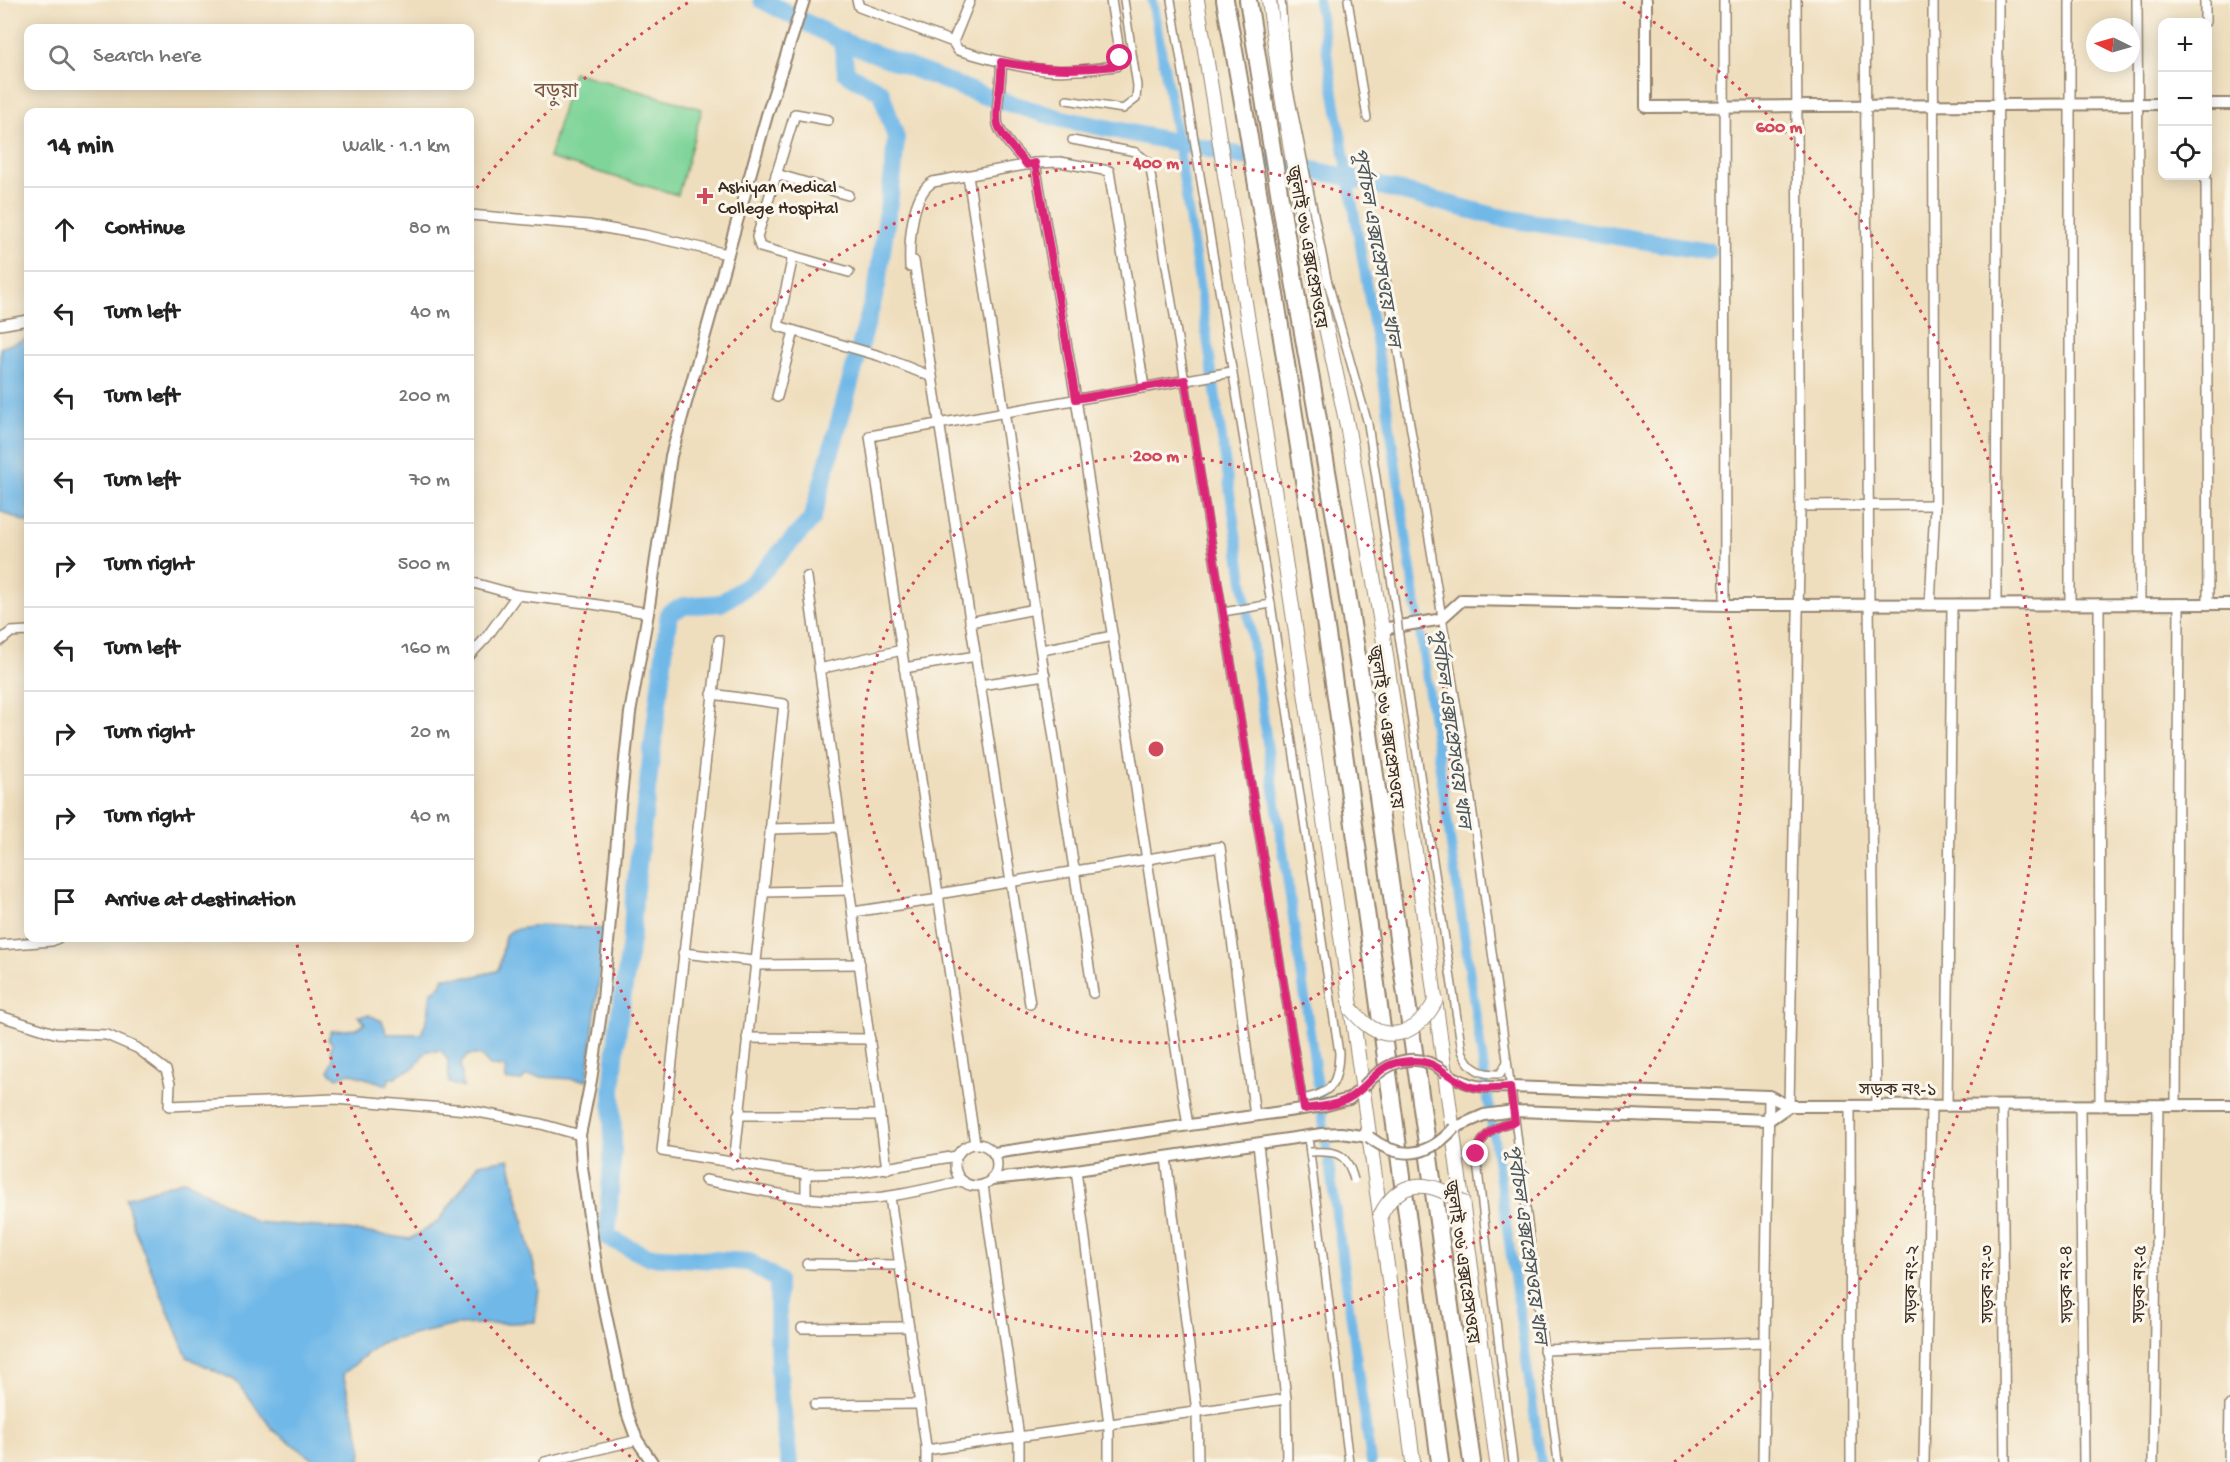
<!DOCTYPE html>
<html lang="en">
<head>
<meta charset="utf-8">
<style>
	body { margin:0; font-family:"Gochi Hand","Noto Sans Bengali",sans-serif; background:#f2f2f2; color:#222 }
	.controls { position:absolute; right:18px; top:18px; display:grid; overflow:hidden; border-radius:12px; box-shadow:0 3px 15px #0003 }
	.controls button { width:54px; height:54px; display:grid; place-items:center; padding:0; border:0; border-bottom:2px solid #e0e0e0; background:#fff; color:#222; font:30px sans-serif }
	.compass { position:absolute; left:2086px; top:18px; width:54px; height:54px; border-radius:50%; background:#fff; box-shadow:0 3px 15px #0003; rotate:275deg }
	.stop { position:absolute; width:18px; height:18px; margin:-14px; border:4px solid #db2777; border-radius:50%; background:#fff }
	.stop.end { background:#db2777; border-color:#fff; box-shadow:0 2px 6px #0008 }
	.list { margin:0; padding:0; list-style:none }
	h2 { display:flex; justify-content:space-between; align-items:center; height:78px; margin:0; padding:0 24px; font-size:26px }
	h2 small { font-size:20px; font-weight:400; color:#767676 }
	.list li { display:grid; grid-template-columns:39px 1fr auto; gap:18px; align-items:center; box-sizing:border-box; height:84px; padding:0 24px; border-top:2px solid #e0e0e0 }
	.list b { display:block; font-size:22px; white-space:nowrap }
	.list em { font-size:20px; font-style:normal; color:#767676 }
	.icon { flex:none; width:33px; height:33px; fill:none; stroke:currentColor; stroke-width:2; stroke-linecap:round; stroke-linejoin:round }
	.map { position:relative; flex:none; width:2230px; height:1462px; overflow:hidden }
	.search { position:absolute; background:#fff; box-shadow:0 3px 15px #0003; left:24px; top:24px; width:450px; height:66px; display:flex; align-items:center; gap:15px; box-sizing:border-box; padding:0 21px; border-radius:12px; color:#767676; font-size:22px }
	.panel { position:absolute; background:#fff; box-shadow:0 3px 15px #0003; left:24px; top:108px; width:450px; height:834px; border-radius:12px }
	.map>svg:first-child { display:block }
</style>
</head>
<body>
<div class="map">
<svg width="2230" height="1462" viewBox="0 0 2230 1462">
	<rect width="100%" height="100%" fill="#fbf7ec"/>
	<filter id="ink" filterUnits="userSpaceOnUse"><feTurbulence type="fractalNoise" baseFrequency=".0167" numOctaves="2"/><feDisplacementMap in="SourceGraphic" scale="12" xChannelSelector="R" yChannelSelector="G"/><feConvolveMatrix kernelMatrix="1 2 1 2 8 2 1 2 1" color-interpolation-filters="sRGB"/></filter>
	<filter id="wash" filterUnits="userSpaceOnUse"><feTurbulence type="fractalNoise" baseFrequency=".008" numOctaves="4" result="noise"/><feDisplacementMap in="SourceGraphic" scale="24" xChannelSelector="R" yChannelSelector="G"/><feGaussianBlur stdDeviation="1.35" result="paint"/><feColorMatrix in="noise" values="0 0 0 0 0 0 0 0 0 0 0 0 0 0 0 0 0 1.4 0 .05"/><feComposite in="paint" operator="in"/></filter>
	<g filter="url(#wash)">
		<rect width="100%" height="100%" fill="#efdebd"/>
		<!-- green -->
		<path fill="#7ed499" stroke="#5c7f5c" stroke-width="1.5" d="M 573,72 L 702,109 L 678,195 L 549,158 Z"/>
		<!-- water -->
		<g fill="#70b8e8" stroke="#567183" stroke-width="1.5">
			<path d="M 28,338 L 28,523 L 0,511 L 0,348 Z"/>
			<path d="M 541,925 L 605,929 L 587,1080 L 525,1076 L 522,1081 L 506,1080 L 505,1067 L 490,1066 L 480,1055 L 468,1055 L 461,1063 L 463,1088 L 449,1083 L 448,1061 L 442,1051 L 427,1051 L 414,1068 L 398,1074 L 396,1078 L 389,1078 L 388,1085 L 349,1073 L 337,1078 L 329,1071 L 333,1058 L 331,1049 L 332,1043 L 328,1039 L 331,1031 L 357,1029 L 365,1023 L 358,1016 L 369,1015 L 382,1021 L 387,1034 L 421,1034 L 428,1017 L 431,992 L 441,985 L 444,977 L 471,977 L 497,971 L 500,965 L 505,936 L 513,930 Z"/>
			<path d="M 509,1159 L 539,1288 L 535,1322 L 455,1325 L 380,1343 L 343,1374 L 362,1447 L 361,1462 L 317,1462 L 273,1430 L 236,1381 L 187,1357 L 133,1226 L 126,1198 L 185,1180 L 256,1222 L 341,1229 L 410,1239 L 439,1221 L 479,1164 Z"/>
		</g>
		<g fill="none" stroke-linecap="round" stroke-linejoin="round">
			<!-- canal -->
			<g stroke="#70b8e8" stroke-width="10">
				<path d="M 1152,0 L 1178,142 L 1323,1120 L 1371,1462"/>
				<path d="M 1318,0 L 1386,399 L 1541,1462"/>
			</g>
			<!-- river -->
			<g stroke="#70b8e8" stroke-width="18">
				<path d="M 762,0 L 842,41 L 982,95 L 1062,119 L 1347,177 L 1498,217 L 1708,251"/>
				<path d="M 789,1462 L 780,1390 L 778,1345 L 778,1280 L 749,1262 L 646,1256 L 607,1237 L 613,1147 L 612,1090 L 618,1027 L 632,934 L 634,897 L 669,613 L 684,606 L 721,603 L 752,583 L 812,519 L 877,286 L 893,174 L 896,138 L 881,92 L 846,73 L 842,41"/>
			</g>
		</g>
	</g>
	<g filter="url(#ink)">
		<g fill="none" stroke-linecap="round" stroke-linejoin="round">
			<defs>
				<g id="pedestrian">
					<path d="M 1171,0 L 1271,604 L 1339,1053 C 1338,1083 1333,1093 1302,1099"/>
					<path d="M 1281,0 L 1288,85 L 1327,279 L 1368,424 L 1397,618"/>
					<path d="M 1348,0 L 1367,118"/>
					<path d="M 1067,100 L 1123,109 L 1136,99 L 1137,86 L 1124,0"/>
					<path d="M 1072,140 L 1136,152 L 1149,162 L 1303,1104"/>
					<path d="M 1382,255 L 1465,756 L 1514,1111 L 1558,1462"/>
					<path d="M 1223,612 L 1271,604"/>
					<path d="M 1399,636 L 1462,1051 C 1469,1069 1481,1075 1500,1074 L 1507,1062"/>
					<path d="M 1308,1137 L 1349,1462"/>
					<path d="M 1513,1462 L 1476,1154 C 1482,1134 1495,1125 1515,1122"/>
				</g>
				<g id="minor">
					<path d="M 857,0 L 859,7 L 953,42 L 958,50 C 987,58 1016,67 1045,70 C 1069,72 1093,69 1116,66 L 1120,58 L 1111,0"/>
					<path d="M 1724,0 L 1725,605"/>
					<path d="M 1865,0 L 1869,605 L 1876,1106"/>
					<path d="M 2070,0 L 2070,604"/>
					<path d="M 2137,0 L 2140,604"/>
					<path d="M 2205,0 L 2205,22"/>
					<path d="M 953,42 L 970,0"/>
					<path d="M 1001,62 C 1003,80 994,111 998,125 C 1003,140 1018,153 1027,165"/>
					<path d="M 828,120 L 795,114 L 757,237 L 760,247 L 849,272"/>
					<path d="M 1035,163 L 1076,399 L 1188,1126"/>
					<path d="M 776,174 L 848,195"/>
					<path d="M 968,176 L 1093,993"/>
					<path d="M 2206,176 L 2208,604"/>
					<path d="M 470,215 L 588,225 L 645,235 L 727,254"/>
					<path d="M 793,256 L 778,326 L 880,356 L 932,377"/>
					<path d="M 914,261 L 1030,1004"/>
					<path d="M 910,267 C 909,244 911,194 933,182 L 1035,163 L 1060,162 L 1109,171 L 1144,387"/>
					<path d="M 0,325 L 28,320"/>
					<path d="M 777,397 L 794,331"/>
					<path d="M 1800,506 L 1935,505"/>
					<path d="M 807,577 L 887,1169"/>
					<path d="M 470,582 L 517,595 L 586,603 L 648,613"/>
					<path d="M 1996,604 L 1998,0"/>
					<path d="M 2099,604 L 2100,1106"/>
					<path d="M 1930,605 L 1935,505 L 1933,0"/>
					<path d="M 970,622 L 1035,609"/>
					<path d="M 719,640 L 662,1151 L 806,1174 L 856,1173 L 957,1156"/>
					<path d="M 0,641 L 11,632 L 28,631"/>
					<path d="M 1042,650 L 1113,636"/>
					<path d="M 470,655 L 486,638 L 517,595"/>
					<path d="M 904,668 L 976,656"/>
					<path d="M 819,669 L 902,650"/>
					<path d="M 980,685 L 1045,675"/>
					<path d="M 712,694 L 784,704 L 734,1164"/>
					<path d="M 770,829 L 841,827"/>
					<path d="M 763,892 L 850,890"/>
					<path d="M 938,894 L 1220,847 L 1255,1116"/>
					<path d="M 853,912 L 939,899"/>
					<path d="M 0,945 L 52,941 L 58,938"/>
					<path d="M 683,953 L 755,961"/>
					<path d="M 755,965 L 860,964"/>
					<path d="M 0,1016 L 54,1033 L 107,1035 L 137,1048 L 166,1070 L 170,1084 L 169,1106 L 335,1099 L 467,1110 L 541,1124 L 580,1135"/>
					<path d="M 747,1038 L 870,1039"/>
					<path d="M 2176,1105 L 2179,604"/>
					<path d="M 1789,1106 L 1800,506 L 1796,0"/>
					<path d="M 1850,1106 L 1851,1462"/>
					<path d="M 1947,1106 L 1952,605"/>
					<path d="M 2002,1106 L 2005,1462"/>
					<path d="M 2080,1106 L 2084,1462"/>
					<path d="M 738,1115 L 880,1115"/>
					<circle cx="976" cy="1165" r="21"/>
					<path d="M 975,1144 L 870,436 L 1232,372"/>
					<path d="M 1258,1144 L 1286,1399 L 1287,1462"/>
					<path d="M 1166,1157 L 1197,1412 L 1198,1462"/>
					<path d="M 1076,1170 L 1109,1424 L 1109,1462"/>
					<path d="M 705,1180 C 757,1189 810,1204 863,1199 C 897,1197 930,1188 963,1181"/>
					<path d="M 983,1185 L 1019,1437 L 1019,1462"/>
					<path d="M 890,1197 L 926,1446 L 926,1462"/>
					<path d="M 806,1199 L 806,1174"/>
					<path d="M 807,1264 L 900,1265"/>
					<path d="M 802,1328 L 909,1327"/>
					<path d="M 1544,1350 L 1765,1342"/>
					<path d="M 815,1405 L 920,1404"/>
					<path d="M 926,1450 L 1286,1399"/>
					<path d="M 545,1462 L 637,1440"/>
					<path d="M 1763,1462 L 1769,1096"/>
					<path d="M 1924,1462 L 1931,1106"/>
					<path d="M 2153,1462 L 2158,1106"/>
					<path d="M 2229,1462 L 2230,1405"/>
				</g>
				<g id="tertiary">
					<path d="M 1646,0 L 1646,107 L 2162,104"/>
					<path d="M 2208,104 L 2230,104"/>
					<path d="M 1382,629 L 1437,620 L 1443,617 L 1462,600 L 1725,605 L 2230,604"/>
					<path d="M 1446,1073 C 1473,1088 1480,1088 1510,1087 L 1769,1096 L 1789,1106 L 2230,1105"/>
					<path d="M 1454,1128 L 1484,1115 L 1514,1111 L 1769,1120 L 1789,1106"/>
					<path d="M 994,1153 L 1323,1106 L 1349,1099 L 1363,1087"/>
					<path d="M 992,1179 L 1076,1170 L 1322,1134 L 1341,1133 L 1369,1137"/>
					<path d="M 652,1462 L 637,1440 L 626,1410 L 597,1272 L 582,1167 L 580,1135 L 591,1080 L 603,1000 L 620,806 L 630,713 L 648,613 L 671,456 L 767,115 L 804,0"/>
				</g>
				<g id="primary">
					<path d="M 1197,0 C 1275,486 1350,973 1413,1462"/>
					<path d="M 1269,0 L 1281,90 L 1303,220 L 1348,430 L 1382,629 L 1419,879 L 1497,1462"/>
				</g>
				<g id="motorway">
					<path d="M 1225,0 C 1312,485 1375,974 1440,1462"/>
					<path d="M 1248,0 L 1284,223 L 1337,529 L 1367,719 L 1472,1462"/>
				</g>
			</defs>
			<!-- pedestrian casing -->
			<use href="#pedestrian" stroke="#95846e" stroke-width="10"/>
			<!-- minor casing -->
			<use href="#minor" stroke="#95846e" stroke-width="12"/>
			<!-- tertiary casing -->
			<use href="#tertiary" stroke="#95846e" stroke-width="14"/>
			<!-- primary casing -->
			<use href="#primary" stroke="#95846e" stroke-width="16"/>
			<!-- motorway casing -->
			<use href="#motorway" stroke="#95846e" stroke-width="20"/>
			<!-- pedestrian -->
			<use href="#pedestrian" stroke="#fff" stroke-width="7"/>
			<!-- minor -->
			<use href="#minor" stroke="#fff" stroke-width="9"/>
			<!-- tertiary -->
			<use href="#tertiary" stroke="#fff" stroke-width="10"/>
			<!-- primary -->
			<use href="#primary" stroke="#fff" stroke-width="14"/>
			<!-- motorway -->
			<use href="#motorway" stroke="#fff" stroke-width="16"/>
			<defs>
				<g id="pedestrian-bridge">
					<path d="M 1397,618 L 1399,636"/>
					<path d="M 1310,1152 C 1337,1151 1347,1152 1354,1180"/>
				</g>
				<g id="tertiary-bridge">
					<path d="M 1363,1087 C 1386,1062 1416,1048 1446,1073"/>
					<path d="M 1369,1137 C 1400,1161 1428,1157 1454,1128"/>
				</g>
				<g id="primary-bridge">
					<path d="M 1351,1009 C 1359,1018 1368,1028 1380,1032 C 1406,1040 1426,1020 1436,1000"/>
					<path d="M 1380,1216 C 1400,1176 1431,1180 1463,1203"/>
				</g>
			</defs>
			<!-- pedestrian-bridge casing -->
			<use href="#pedestrian-bridge" stroke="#95846e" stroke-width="10" stroke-linecap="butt"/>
			<!-- tertiary-bridge casing -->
			<use href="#tertiary-bridge" stroke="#95846e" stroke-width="14" stroke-linecap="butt"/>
			<!-- primary-bridge casing -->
			<use href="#primary-bridge" stroke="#95846e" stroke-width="16" stroke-linecap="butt"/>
			<!-- pedestrian-bridge -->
			<use href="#pedestrian-bridge" stroke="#fff" stroke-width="7"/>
			<!-- tertiary-bridge -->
			<use href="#tertiary-bridge" stroke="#fff" stroke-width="10"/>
			<!-- primary-bridge -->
			<use href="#primary-bridge" stroke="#fff" stroke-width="14"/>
		</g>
	</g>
	<g fill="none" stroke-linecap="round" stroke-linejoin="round" filter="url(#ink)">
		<!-- route -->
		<path stroke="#db2777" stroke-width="8" d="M 1120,58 L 1116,66 C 1072,71 1045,70 1001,62 C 1003,81 994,111 998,125 C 1003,140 1018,153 1027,165 L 1035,163 L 1076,399 L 1185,380 L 1304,1109 C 1318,1107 1336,1106 1349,1098 C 1369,1087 1377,1065 1401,1062 C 1436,1056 1441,1075 1469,1086 C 1481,1090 1497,1088 1510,1087 L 1515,1122 C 1495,1125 1482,1134 1476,1154"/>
	</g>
	<!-- distance rings -->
	<g fill="none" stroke="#d1495b" stroke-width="3" stroke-dasharray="3 6">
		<circle cx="1156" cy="749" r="294"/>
		<circle cx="1156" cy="749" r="587"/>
		<path d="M638 1462A881 881 0 0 1 296 940M471 195A881 881 0 0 1 689 2M1623 2A881 881 0 0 1 1674 1462"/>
	</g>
	<!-- markers -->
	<path fill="#d1495b" stroke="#fbf7ec" stroke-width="2" d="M702 187h6v6h6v6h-6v6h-6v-6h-6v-6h6z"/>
	<g text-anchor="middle" stroke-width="6" stroke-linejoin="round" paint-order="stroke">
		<!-- poi labels -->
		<g font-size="18" fill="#3b2a1e" stroke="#fbf7ec" text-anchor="start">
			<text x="718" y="192">Ashiyan Medical<tspan x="718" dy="21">College Hospital</tspan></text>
		</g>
		<!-- street labels -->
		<g font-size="18" fill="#3b2a1e" stroke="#fbf7ec">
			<text transform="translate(1308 247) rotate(80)" y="6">জুলাই ৩৬ এক্সপ্রেসওয়ে</text>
			<text transform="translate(1387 727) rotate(82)" y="6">জুলাই ৩৬ এক্সপ্রেসওয়ে</text>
			<text x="1898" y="1095">সড়ক নং-১</text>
			<text transform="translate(1463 1262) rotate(82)" y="6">জুলাই ৩৬ এক্সপ্রেসওয়ে</text>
			<text transform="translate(1911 1284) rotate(-89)" y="6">সড়ক নং-২</text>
			<text transform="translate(1987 1284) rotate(-90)" y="6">সড়ক নং-৩</text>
			<text transform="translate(2066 1284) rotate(-91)" y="6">সড়ক নং-৪</text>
			<text transform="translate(2139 1284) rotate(-89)" y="6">সড়ক নং-৫</text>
		</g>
		<!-- neighbourhood labels -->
		<g font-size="20" fill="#7b5844" stroke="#fbf7ec">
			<text x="556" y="97">বড়ুয়া</text>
		</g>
		<!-- water labels -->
		<g font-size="20" font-style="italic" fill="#4b555b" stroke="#fbf7ec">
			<text transform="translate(1378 247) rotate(80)" y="7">পূর্বাচল এক্সপ্রেসওয়ে খাল</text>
			<text transform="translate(1452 728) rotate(82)" y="7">পূর্বাচল এক্সপ্রেসওয়ে খাল</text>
			<text transform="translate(1528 1244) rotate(82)" y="7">পূর্বাচল এক্সপ্রেসওয়ে খাল</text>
		</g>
	</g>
	<circle cx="1156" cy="749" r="9" fill="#d1495b" stroke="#fbf7ec" stroke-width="3"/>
	<g font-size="18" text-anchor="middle" font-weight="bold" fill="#d1495b" stroke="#fbf7ec" stroke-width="6" stroke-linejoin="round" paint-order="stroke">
		<text x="1779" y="132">600 m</text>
		<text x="1156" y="168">400 m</text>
		<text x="1156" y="461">200 m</text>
	</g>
</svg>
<div class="controls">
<button>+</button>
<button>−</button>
<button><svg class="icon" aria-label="locate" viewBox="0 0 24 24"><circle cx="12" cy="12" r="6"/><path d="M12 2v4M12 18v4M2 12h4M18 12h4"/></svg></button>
</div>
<svg class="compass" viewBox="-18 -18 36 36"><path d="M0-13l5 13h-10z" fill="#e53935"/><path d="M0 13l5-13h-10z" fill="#767676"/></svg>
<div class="stop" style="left:1120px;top:58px"></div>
<div class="stop end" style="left:1476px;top:1154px"></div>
<div class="search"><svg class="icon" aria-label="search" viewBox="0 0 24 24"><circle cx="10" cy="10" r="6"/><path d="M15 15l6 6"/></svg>Search here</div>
<section class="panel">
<h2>14 min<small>Walk · 1.1 km</small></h2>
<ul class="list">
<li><svg class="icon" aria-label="ahead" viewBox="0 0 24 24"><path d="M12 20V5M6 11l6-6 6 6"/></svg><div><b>Continue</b></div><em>80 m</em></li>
<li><svg class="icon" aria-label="left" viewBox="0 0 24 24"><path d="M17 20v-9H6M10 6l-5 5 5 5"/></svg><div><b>Turn left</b></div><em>40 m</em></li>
<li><svg class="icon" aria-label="left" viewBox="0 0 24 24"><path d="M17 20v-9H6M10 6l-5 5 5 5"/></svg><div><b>Turn left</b></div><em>200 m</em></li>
<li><svg class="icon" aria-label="left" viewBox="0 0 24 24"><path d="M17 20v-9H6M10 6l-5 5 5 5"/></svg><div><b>Turn left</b></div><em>70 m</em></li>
<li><svg class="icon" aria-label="right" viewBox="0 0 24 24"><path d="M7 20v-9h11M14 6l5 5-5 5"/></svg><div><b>Turn right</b></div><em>500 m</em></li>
<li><svg class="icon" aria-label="left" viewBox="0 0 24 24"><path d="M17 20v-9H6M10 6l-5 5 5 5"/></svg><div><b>Turn left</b></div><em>160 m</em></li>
<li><svg class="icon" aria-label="right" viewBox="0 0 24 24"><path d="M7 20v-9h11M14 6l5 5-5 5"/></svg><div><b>Turn right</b></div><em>20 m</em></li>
<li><svg class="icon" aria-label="right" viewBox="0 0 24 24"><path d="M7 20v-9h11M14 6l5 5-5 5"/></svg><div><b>Turn right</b></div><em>40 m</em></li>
<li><svg class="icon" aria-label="arrive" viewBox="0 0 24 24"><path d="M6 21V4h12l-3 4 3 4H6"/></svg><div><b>Arrive at destination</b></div></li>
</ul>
</section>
</div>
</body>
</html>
